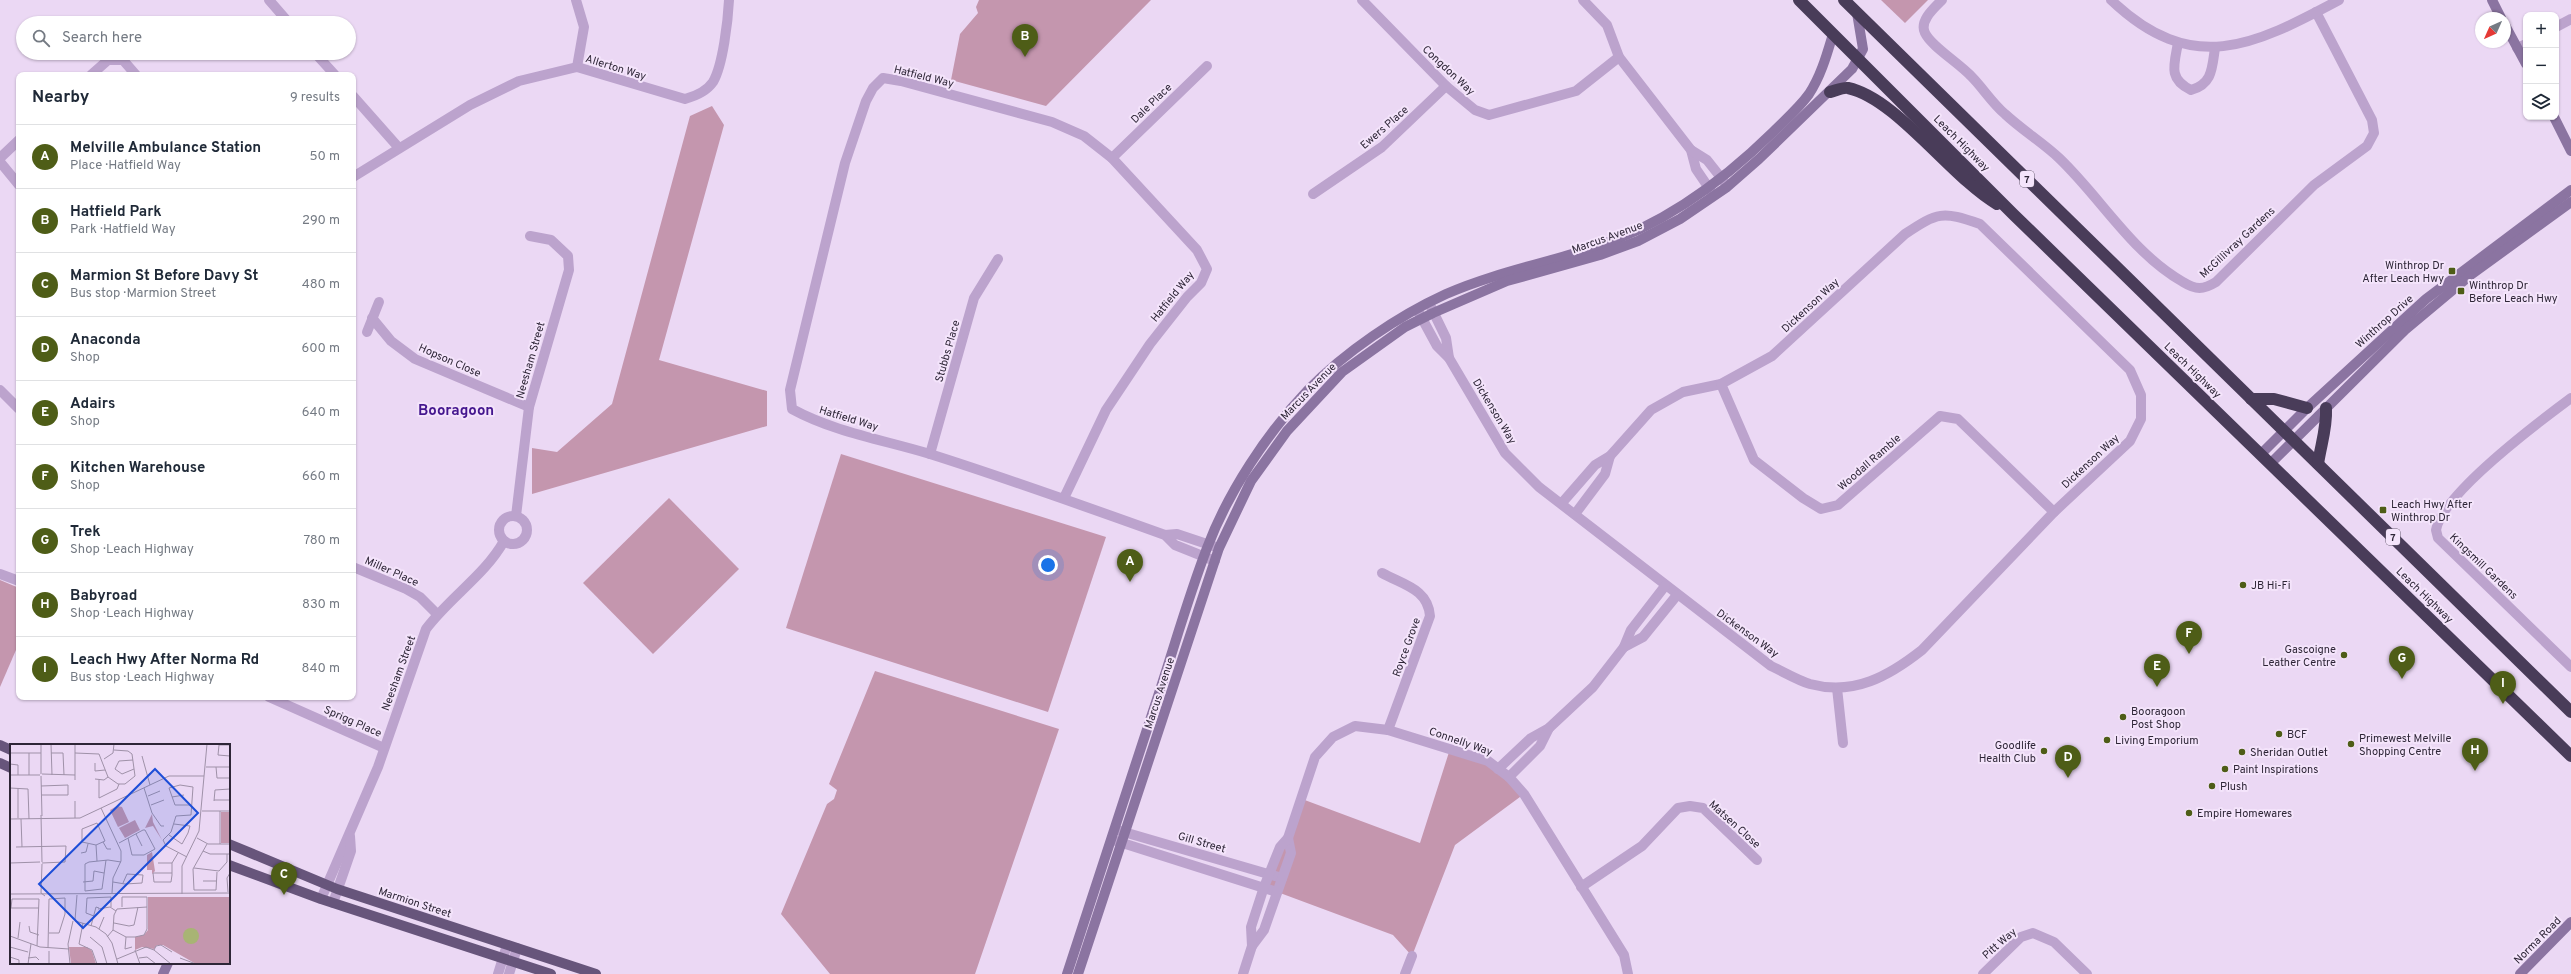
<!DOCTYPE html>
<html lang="en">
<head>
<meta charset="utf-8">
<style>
	body { margin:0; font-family:Overpass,sans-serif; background:#f6f6f7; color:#1f2937 }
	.controls { position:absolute; right:12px; top:12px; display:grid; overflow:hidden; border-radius:8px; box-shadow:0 1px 3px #0004 }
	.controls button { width:36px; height:36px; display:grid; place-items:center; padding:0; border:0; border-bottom:1px solid #e0e1e3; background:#fff; color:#1f2937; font:20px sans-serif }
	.compass { position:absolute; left:2475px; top:12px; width:36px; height:36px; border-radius:50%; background:#fff; box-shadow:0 1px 3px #0004; rotate:225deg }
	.you { position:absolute; left:1048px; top:565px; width:14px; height:14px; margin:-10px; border:3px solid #fff; border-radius:50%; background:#1a73e8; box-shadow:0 0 0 6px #1a73e833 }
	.badge { display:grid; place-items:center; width:26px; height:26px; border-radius:50%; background:#4e5d17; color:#fff; font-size:13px; font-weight:700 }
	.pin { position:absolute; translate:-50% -33px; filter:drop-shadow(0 1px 2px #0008) }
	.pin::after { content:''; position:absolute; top:21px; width:14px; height:12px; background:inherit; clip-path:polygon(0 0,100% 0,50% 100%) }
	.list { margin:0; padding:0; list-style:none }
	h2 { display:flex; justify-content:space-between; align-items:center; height:52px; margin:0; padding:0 16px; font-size:17px }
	h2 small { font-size:13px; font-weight:400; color:#747a83 }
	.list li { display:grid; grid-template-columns:26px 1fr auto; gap:12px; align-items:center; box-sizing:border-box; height:64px; padding:0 16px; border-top:1px solid #e0e1e3 }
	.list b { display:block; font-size:15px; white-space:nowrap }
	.list p { margin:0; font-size:13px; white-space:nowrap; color:#747a83 }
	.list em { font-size:13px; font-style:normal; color:#747a83 }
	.icon { flex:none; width:22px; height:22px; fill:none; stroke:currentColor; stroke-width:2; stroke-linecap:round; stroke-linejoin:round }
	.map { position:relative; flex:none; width:2571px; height:974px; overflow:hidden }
	.search { position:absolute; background:#fff; box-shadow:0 1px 3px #0004; left:16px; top:16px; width:340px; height:44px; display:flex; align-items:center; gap:10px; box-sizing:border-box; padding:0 14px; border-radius:22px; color:#747a83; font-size:15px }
	.panel { position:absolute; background:#fff; box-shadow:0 1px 3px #0004; left:16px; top:72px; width:340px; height:628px; border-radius:8px }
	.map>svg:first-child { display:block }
</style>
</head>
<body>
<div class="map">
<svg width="2571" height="974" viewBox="0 0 2571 974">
	<rect width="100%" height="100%" fill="#ebd8f4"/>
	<!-- green -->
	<g fill="#c496ae">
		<path d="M 979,0 L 1151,0 L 1046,106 L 951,80 L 960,34 L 978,13 L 976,7 Z"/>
		<path d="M 1881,0 L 1928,0 L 1905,23 Z"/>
		<path d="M 712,106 L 724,125 L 659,360 L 767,391 L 767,426 L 532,494 L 532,448 L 557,452 L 612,404 L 690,116 Z"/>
		<path d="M 841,454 L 1106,537 L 1048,712 L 786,628 Z"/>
		<path d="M 669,498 L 739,569 L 653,654 L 583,583 Z"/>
		<path d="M 0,580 L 19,588 L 19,643 L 0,687 Z"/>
		<path d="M 875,671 L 1059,729 L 975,974 L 830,974 L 781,914 L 827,804 L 834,799 L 837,790 L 829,784 Z"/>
		<path d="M 1450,749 L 1488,761 L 1524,794 L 1455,845 L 1412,956 L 1393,935 L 1264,887 L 1302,799 L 1420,843 Z"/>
	</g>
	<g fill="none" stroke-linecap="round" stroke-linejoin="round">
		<!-- street -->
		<g stroke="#bca3cd" stroke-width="10">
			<path d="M 269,0 L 289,23"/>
			<path d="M 576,0 L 584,27 L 577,67"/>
			<path d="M 1362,0 L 1446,86 L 1475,110 L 1489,115 L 1576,91 L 1619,57"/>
			<path d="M 1583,0 L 1607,25 L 1619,57 L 1691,150 L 1696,169 L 1713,194"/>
			<path d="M 1942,0 C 1934,8 1919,21 1925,33 C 1931,46 1959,63 1971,76 C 1983,88 1992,103 2005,114 C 2022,130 2042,142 2059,158 C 2101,198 2132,253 2183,282 C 2196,290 2203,290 2216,282 L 2314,185 L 2367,146 L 2374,133 L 2372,120 L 2316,12"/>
			<path d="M 2111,0 C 2192,77 2253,46 2339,0"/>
			<path d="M 2556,27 L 2571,19"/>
			<path d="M 2178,43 C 2174,65 2168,79 2191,90 C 2213,84 2212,67 2215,48"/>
			<path d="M 2517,48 L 2526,44"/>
			<path d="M 315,53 L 335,75"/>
			<path d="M 91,75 L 108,60 L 123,60 L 136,75"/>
			<path d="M 353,96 L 399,148"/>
			<path d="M 1691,150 L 1707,160 L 1726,184"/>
			<path d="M 0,158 L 19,140"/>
			<path d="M 1112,158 L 1207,66"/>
			<path d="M 0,162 L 19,185"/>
			<path d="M 353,177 L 470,105 L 519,81 L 577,67 L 685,99 C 696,96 706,92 713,82 C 723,65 728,20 729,0"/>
			<path d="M 1313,194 L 1382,147 L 1446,86"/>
			<path d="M 1429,303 L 1446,338 L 1449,358"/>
			<path d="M 1418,311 L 1437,346 L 1449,358 L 1505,453 L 1539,487 L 1771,666 C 1784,672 1797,680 1810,684 C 1854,696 1889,676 1922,650 L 2054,512 L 2130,441 L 2141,419 L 2141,395 L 2130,370 L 1980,224 C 1942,211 1938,212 1905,234 L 1772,356 L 1721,384 L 1683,392 L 1651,410 L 1610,456 L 1595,465 L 1561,504"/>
			<path d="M 372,318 L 391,341 L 415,359 L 529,407"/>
			<path d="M 367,332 L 379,302"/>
			<path d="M 1721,384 L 1754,460 L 1803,498 L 1821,509 L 1838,505 L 1940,416 L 1958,419 L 2054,512"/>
			<path d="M 0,390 L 19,409"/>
			<path d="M 2571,398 C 2540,421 2442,494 2436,530 L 2438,538 L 2571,667"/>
			<path d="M 930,454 L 974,298 L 998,259"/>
			<path d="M 1064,498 L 1106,410 L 1150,344 L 1187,297 L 1201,283 L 1207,269 L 1197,250 L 1112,158 L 1084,136 L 1052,122 L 901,81 L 883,78 L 873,88 L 866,101 L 845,163 L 790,390 L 792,409 C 834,432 884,440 930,454 C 1009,479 1087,507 1165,535 L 1175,545 L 1215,561"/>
			<path d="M 1575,514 L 1605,474 L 1610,456"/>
			<circle cx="513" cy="530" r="14"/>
			<path d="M 516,516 L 529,407 L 569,270 L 568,256 L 551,240 L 530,236"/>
			<path d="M 1165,535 L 1177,534 L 1219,548"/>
			<path d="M 353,567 L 406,589 L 420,597 L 437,614"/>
			<path d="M 1382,573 C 1404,585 1428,589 1430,616 L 1388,730"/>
			<path d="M 0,574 L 19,581"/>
			<path d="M 1624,647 L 1643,637 L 1677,595"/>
			<path d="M 1837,688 L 1843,743"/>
			<path d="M 269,697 L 384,748"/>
			<path d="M 1498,769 L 1531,738 L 1549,728 L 1593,687 L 1624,647 L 1631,630 L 1665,586"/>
			<path d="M 1509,777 L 1540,746 L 1549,728"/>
			<path d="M 1117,830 L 1282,878"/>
			<path d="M 1113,840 L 1277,892"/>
			<path d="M 1581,887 L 1642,846 L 1678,808 L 1690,806 L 1703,808 L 1757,860"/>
			<path d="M 321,899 L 378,767 L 426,629 C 450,597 485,575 504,541"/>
			<path d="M 333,903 L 351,851 L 350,836"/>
			<path d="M 1252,946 L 1264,930 L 1291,853 L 1288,838"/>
			<path d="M 498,974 L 507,945"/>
			<path d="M 509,974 L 517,948"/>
			<path d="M 1243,974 L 1252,946 L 1251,927 L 1264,887 L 1280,847 L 1288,838 L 1315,757 L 1333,737 L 1355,726 L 1388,730 L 1488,761 L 1509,777 L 1524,794 L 1624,955 L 1628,974"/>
			<path d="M 1405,974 L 1412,956"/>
			<path d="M 1983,974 L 2021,937 L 2033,933 L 2054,942 L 2087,974"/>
		</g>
		<!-- secondary -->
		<g stroke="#8b74a1" stroke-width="10">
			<path d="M 2492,0 L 2501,18"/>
			<path d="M 2505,25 L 2526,64"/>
			<path d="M 2554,117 L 2571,151"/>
			<path d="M 2261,454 L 2307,408 L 2426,299 L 2571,190"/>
			<path d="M 2271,463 L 2405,330 L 2472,274 L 2571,202"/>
			<path d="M 163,974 L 168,963"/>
			<path d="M 1067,974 C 1096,885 1125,797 1154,708 C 1172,655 1187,600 1207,548 C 1228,492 1267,433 1308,390 C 1345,352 1398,316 1446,294 C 1494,273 1546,263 1595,247 C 1664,225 1722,182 1773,132 C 1785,120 1799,108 1809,94 C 1821,76 1827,54 1833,34"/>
			<path d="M 1078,974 L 1219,548 L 1251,481 L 1287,431 L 1342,372 L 1405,327 L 1433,313 L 1507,281 L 1600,255 L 1638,241 L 1680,219 L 1727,187 L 1759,159 L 1852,69 L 1863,49 L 1857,13"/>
			<path d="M 2520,974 L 2571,922"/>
		</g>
		<!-- primary -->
		<g stroke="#67557b" stroke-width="10">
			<path d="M 0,745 L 11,750"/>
			<path d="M 0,763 L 11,768"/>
			<path d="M 229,844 L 337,889 L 596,974"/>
			<path d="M 229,865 L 321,899 L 551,974"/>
		</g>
		<!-- highway -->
		<g stroke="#493c59" stroke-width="12">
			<path d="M 1799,0 L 2013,214 L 2571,756"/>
			<path d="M 1844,0 L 2571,712"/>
			<path d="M 1830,92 C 1835,91 1843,87 1848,88 C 1896,98 1951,177 1997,204"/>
			<path d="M 2251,399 L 2274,399 L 2307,408"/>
			<path d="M 2318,464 C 2321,444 2327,428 2326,408"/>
		</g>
	</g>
	<!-- markers -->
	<g fill="#4e5d17" stroke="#f4e4fb" stroke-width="1.5">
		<rect x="2448" y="267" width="8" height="8" rx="2"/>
		<rect x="2457" y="287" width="8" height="8" rx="2"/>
		<rect x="2379" y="506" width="8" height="8" rx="2"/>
		<circle cx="2243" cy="585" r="4"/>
		<circle cx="2344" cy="655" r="4"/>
		<circle cx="2123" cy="717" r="4"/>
		<circle cx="2279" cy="734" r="4"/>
		<circle cx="2107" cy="740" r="4"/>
		<circle cx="2351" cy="744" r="4"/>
		<circle cx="2044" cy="751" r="4"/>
		<circle cx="2242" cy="752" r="4"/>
		<circle cx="2225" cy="769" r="4"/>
		<circle cx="2212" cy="786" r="4"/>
		<circle cx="2189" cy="813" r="4"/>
	</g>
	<g text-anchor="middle" stroke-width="4" stroke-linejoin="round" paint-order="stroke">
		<!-- shield labels -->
		<g fill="#f4e4fb" stroke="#695f72" stroke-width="1">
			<rect x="2020" y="171" width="14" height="16" rx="3"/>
			<rect x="2386" y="529" width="14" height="16" rx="3"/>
		</g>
		<g font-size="10" font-weight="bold" fill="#2e2637">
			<text x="2027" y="183">7</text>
			<text x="2393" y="541">7</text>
		</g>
		<!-- street labels -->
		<g font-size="11" fill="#2e2637" stroke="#f4e4fb">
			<text transform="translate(616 67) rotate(17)" y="4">Allerton Way</text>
			<text transform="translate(1449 70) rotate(43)" y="4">Congdon Way</text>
			<text transform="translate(924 76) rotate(14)" y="4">Hatfield Way</text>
			<text transform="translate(1151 103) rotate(-44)" y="4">Dale Place</text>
			<text transform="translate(1384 127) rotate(-41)" y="4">Ewers Place</text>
			<text transform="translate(1962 143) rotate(45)" y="4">Leach Highway</text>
			<text transform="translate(1607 237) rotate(-20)" y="4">Marcus Avenue</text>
			<text transform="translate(2237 242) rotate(-43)" y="4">McGillivray Gardens</text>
			<text transform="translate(1172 296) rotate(-51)" y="4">Hatfield Way</text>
			<text transform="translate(1810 305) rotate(-43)" y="4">Dickenson Way</text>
			<text transform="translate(2384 321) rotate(-42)" y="4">Winthrop Drive</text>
			<text transform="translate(947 351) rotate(-74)" y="4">Stubbs Place</text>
			<text transform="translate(450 360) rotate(24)" y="4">Hopson Close</text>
			<text transform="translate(530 360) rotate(-74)" y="4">Neesham Street</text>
			<text transform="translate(2193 370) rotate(44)" y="4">Leach Highway</text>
			<text transform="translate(1308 391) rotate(-46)" y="4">Marcus Avenue</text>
			<text transform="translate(1495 411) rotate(59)" y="4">Dickenson Way</text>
			<text transform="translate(849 418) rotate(17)" y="4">Hatfield Way</text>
			<text transform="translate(2090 461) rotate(-43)" y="4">Dickenson Way</text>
			<text transform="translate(1869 462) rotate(-41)" y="4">Woodall Ramble</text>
			<text transform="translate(2484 566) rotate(44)" y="4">Kingsmill Gardens</text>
			<text transform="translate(392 571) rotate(24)" y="4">Miller Place</text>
			<text transform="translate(2425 595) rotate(44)" y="4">Leach Highway</text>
			<text transform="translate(1748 633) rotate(36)" y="4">Dickenson Way</text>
			<text transform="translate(1406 647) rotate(-70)" y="4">Royce Grove</text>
			<text transform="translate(398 673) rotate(-70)" y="4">Neesham Street</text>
			<text transform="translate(1159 693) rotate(-72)" y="4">Marcus Avenue</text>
			<text transform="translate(353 721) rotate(24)" y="4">Sprigg Place</text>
			<text transform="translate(1461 741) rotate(19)" y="4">Connelly Way</text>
			<text transform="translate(1735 824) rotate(42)" y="4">Matsen Close</text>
			<text transform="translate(1202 842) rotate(16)" y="4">Gill Street</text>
			<text transform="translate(415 902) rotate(18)" y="4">Marmion Street</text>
			<text transform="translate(2537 940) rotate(-45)" y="4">Norma Road</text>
			<text transform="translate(1999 943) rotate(-41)" y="4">Pitt Way</text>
		</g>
		<!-- poi labels -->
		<g font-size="11" fill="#2e2637" stroke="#f4e4fb" text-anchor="start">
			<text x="2444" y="269" text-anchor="end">Winthrop Dr<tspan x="2444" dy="13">After Leach Hwy</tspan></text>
			<text x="2469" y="289">Winthrop Dr<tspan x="2469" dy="13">Before Leach Hwy</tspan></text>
			<text x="2391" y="508">Leach Hwy After<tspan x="2391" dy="13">Winthrop Dr</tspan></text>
			<text x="2251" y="589">JB Hi-Fi</text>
			<text x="2336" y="653" text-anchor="end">Gascoigne<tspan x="2336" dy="13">Leather Centre</tspan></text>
			<text x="2131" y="715">Booragoon<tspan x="2131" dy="13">Post Shop</tspan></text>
			<text x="2287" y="738">BCF</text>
			<text x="2359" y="742">Primewest Melville<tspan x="2359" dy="13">Shopping Centre</tspan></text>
			<text x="2115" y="744">Living Emporium</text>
			<text x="2036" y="749" text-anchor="end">Goodlife<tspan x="2036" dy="13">Health Club</tspan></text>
			<text x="2250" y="756">Sheridan Outlet</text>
			<text x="2233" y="773">Paint Inspirations</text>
			<text x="2220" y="790">Plush</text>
			<text x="2197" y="817">Empire Homewares</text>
		</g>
		<!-- district labels -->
		<g font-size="15" font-weight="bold" fill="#44168e" stroke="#f4e4fb">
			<text x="456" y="415">Booragoon</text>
		</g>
	</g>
	<!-- overview -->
	<g transform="translate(10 744)">
		<rect width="220" height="220" fill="#ebd8f4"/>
		<path d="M 107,62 L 112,63 L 119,78 L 108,83 L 100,66 ZM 211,68 L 220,68 L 220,99 L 211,99 ZM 142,70 L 143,78 L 152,96 L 143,82 L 135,84 ZM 125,76 L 130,86 L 115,94 L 109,84 ZM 142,108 L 145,127 L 142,130 L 142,126 L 137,126 L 137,111 ZM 138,153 L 220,153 L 220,220 L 186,220 L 153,201 L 147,201 L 144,205 L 132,203 L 125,206 L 125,193 L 134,191 L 138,186 ZM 59,203 L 77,203 L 82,207 L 86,220 L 61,220 Z" fill="#c496ae"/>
		<path d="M173 192a8 8 0 1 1 16 0a8 8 0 1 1-16 0Z" fill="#a8b474"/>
		<path fill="none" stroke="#9f91a8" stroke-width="1" d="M 31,0 L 31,30M 41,0 L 42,31M 65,0 L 65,36M 220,1 L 209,1 L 208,11 L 220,12M 0,9 L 31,9M 19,9 L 19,31M 41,9 L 53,9 L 54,31M 65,9 L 89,10 L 98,33 L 108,40 L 115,40 L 125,32 L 122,10 L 118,7 L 104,6M 132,12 L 140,41M 94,15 L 103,9 L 104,0M 123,16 L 109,17 L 105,25 L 112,30 L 124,25M 85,19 L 85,27 L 95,26M 0,20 L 8,21 L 8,31M 196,23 L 220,23M 206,23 L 207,34 L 220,34M 32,30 L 65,31M 0,31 L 30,31M 31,32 L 32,72M 85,35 L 94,36 L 98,33M 89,36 L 89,54 L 107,45 L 109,40M 31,42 L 58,41 L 58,51 L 31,51M 0,44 L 18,45 L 19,75M 8,44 L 8,74M 134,44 L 142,69 L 151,82 L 154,82M 138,52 L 150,47M 162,53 L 174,51M 204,56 L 220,56M 65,57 L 65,74M 204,57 L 205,46 L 220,45M 141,61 L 154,56M 91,64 L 111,107 L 111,117 L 103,134 L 102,149M 192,67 L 220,67M 210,67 L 210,100M 31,71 L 32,118M 0,75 L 70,74 L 159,32 L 194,32M 11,75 L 12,103M 87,79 L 95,97 L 86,101 L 72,98 L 72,85 ZM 126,90 L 132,102M 159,91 L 172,100 L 178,89 L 180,82 L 164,80M 187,94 L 198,100 L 220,100M 93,98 L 97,105 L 101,105M 109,99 L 133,86 L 135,86 L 145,105 L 134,111 L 122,111 L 118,94M 197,100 L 183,125 L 184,146 L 206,146 L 207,128M 86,101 L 87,117M 6,103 L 56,102 L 55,118 L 32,119M 193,107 L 200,110 L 220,110M 71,109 L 76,108 L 78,100M 177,113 L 156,102 L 153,96 L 161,88 L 166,72 L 181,71 L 183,43 L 170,41 L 159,44 L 165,61 L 181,61M 96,116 L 92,145 L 75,147 L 75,120 L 79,118 L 98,116 L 111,118M 0,119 L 30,118M 148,119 L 162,119M 32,120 L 31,149 L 35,152M 184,124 L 209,127 L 217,118 L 217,110M 162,129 L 143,129 L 144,138 L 161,138 L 162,131 L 162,119 L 168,109M 193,137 L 207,137M 73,138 L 83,137 L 84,127 L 94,129M 103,138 L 115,140 L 132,139 L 133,131 L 117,130 L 113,139M 218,148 L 217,134 L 220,129M 0,150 L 220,149M 172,150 L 172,122 L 189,87 L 197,0M 1,164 L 2,155 L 29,155 L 27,202M 1,164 L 29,164M 88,165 L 100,163 L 106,167M 84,172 L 76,169 L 77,154 L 101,153 L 101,163M 65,176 L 67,151M 65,177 L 86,183 L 96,190 L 102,199 L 108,220M 73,179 L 69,200 L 82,206 L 87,220M 104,179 L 119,182 L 124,181 L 128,163M 19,182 L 20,188 L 29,191M 81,182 L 86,163 L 89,164M 89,185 L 94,173M 103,186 L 116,193 L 125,193 L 134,191 L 137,185 L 137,153 L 112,153 L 112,163M 0,192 L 30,203 L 59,205M 80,193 L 92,203 L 97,220M 97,193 L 103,186 L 104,171 L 107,165 L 137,163M 116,193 L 115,205 L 122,203M 8,194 L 10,178M 0,203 L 18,208M 38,204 L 39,155 L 55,154 L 55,170 L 49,189 L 39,189M 125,206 L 130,220M 144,206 L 146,202 L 151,201 L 162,208M 0,213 L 9,216 L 9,220M 18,214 L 26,213 L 29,216M 129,214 L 137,213 L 146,220M 170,214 L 186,220M 107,215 L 136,203 L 144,206 L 161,220M 18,220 L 21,200M 39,220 L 39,207M 60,220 L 58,200 L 63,177"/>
		<path fill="#1d4ed8" fill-opacity="0.15" stroke="#1d4ed8" stroke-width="2" d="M 145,25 L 188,69 L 73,184 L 29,140 Z"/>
		<rect width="220" height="220" fill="none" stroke="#2e2637" stroke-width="2"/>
	</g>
</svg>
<div class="controls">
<button>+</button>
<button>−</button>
<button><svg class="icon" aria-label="layers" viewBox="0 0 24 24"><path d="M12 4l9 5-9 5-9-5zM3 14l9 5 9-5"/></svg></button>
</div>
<svg class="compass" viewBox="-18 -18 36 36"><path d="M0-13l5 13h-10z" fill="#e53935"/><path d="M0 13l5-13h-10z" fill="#747a83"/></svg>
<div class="you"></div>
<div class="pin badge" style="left:1130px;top:582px">A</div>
<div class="pin badge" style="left:1025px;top:57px">B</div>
<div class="pin badge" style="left:284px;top:895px">C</div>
<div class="pin badge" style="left:2068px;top:778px">D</div>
<div class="pin badge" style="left:2157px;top:687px">E</div>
<div class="pin badge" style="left:2189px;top:654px">F</div>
<div class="pin badge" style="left:2402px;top:679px">G</div>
<div class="pin badge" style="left:2475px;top:771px">H</div>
<div class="pin badge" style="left:2503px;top:704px">I</div>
<div class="search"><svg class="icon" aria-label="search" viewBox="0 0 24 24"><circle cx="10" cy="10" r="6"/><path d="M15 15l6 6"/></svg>Search here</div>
<section class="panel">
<h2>Nearby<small>9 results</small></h2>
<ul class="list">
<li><span class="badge">A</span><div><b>Melville Ambulance Station</b><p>Place · Hatfield Way</p></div><em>50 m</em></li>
<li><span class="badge">B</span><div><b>Hatfield Park</b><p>Park · Hatfield Way</p></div><em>290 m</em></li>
<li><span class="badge">C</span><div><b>Marmion St Before Davy St</b><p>Bus stop · Marmion Street</p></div><em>480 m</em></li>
<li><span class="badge">D</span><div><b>Anaconda</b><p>Shop</p></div><em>600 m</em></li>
<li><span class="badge">E</span><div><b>Adairs</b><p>Shop</p></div><em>640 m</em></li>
<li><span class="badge">F</span><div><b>Kitchen Warehouse</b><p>Shop</p></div><em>660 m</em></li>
<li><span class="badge">G</span><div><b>Trek</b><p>Shop · Leach Highway</p></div><em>780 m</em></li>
<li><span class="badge">H</span><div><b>Babyroad</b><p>Shop · Leach Highway</p></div><em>830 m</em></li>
<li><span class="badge">I</span><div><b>Leach Hwy After Norma Rd</b><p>Bus stop · Leach Highway</p></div><em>840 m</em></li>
</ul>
</section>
</div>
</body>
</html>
